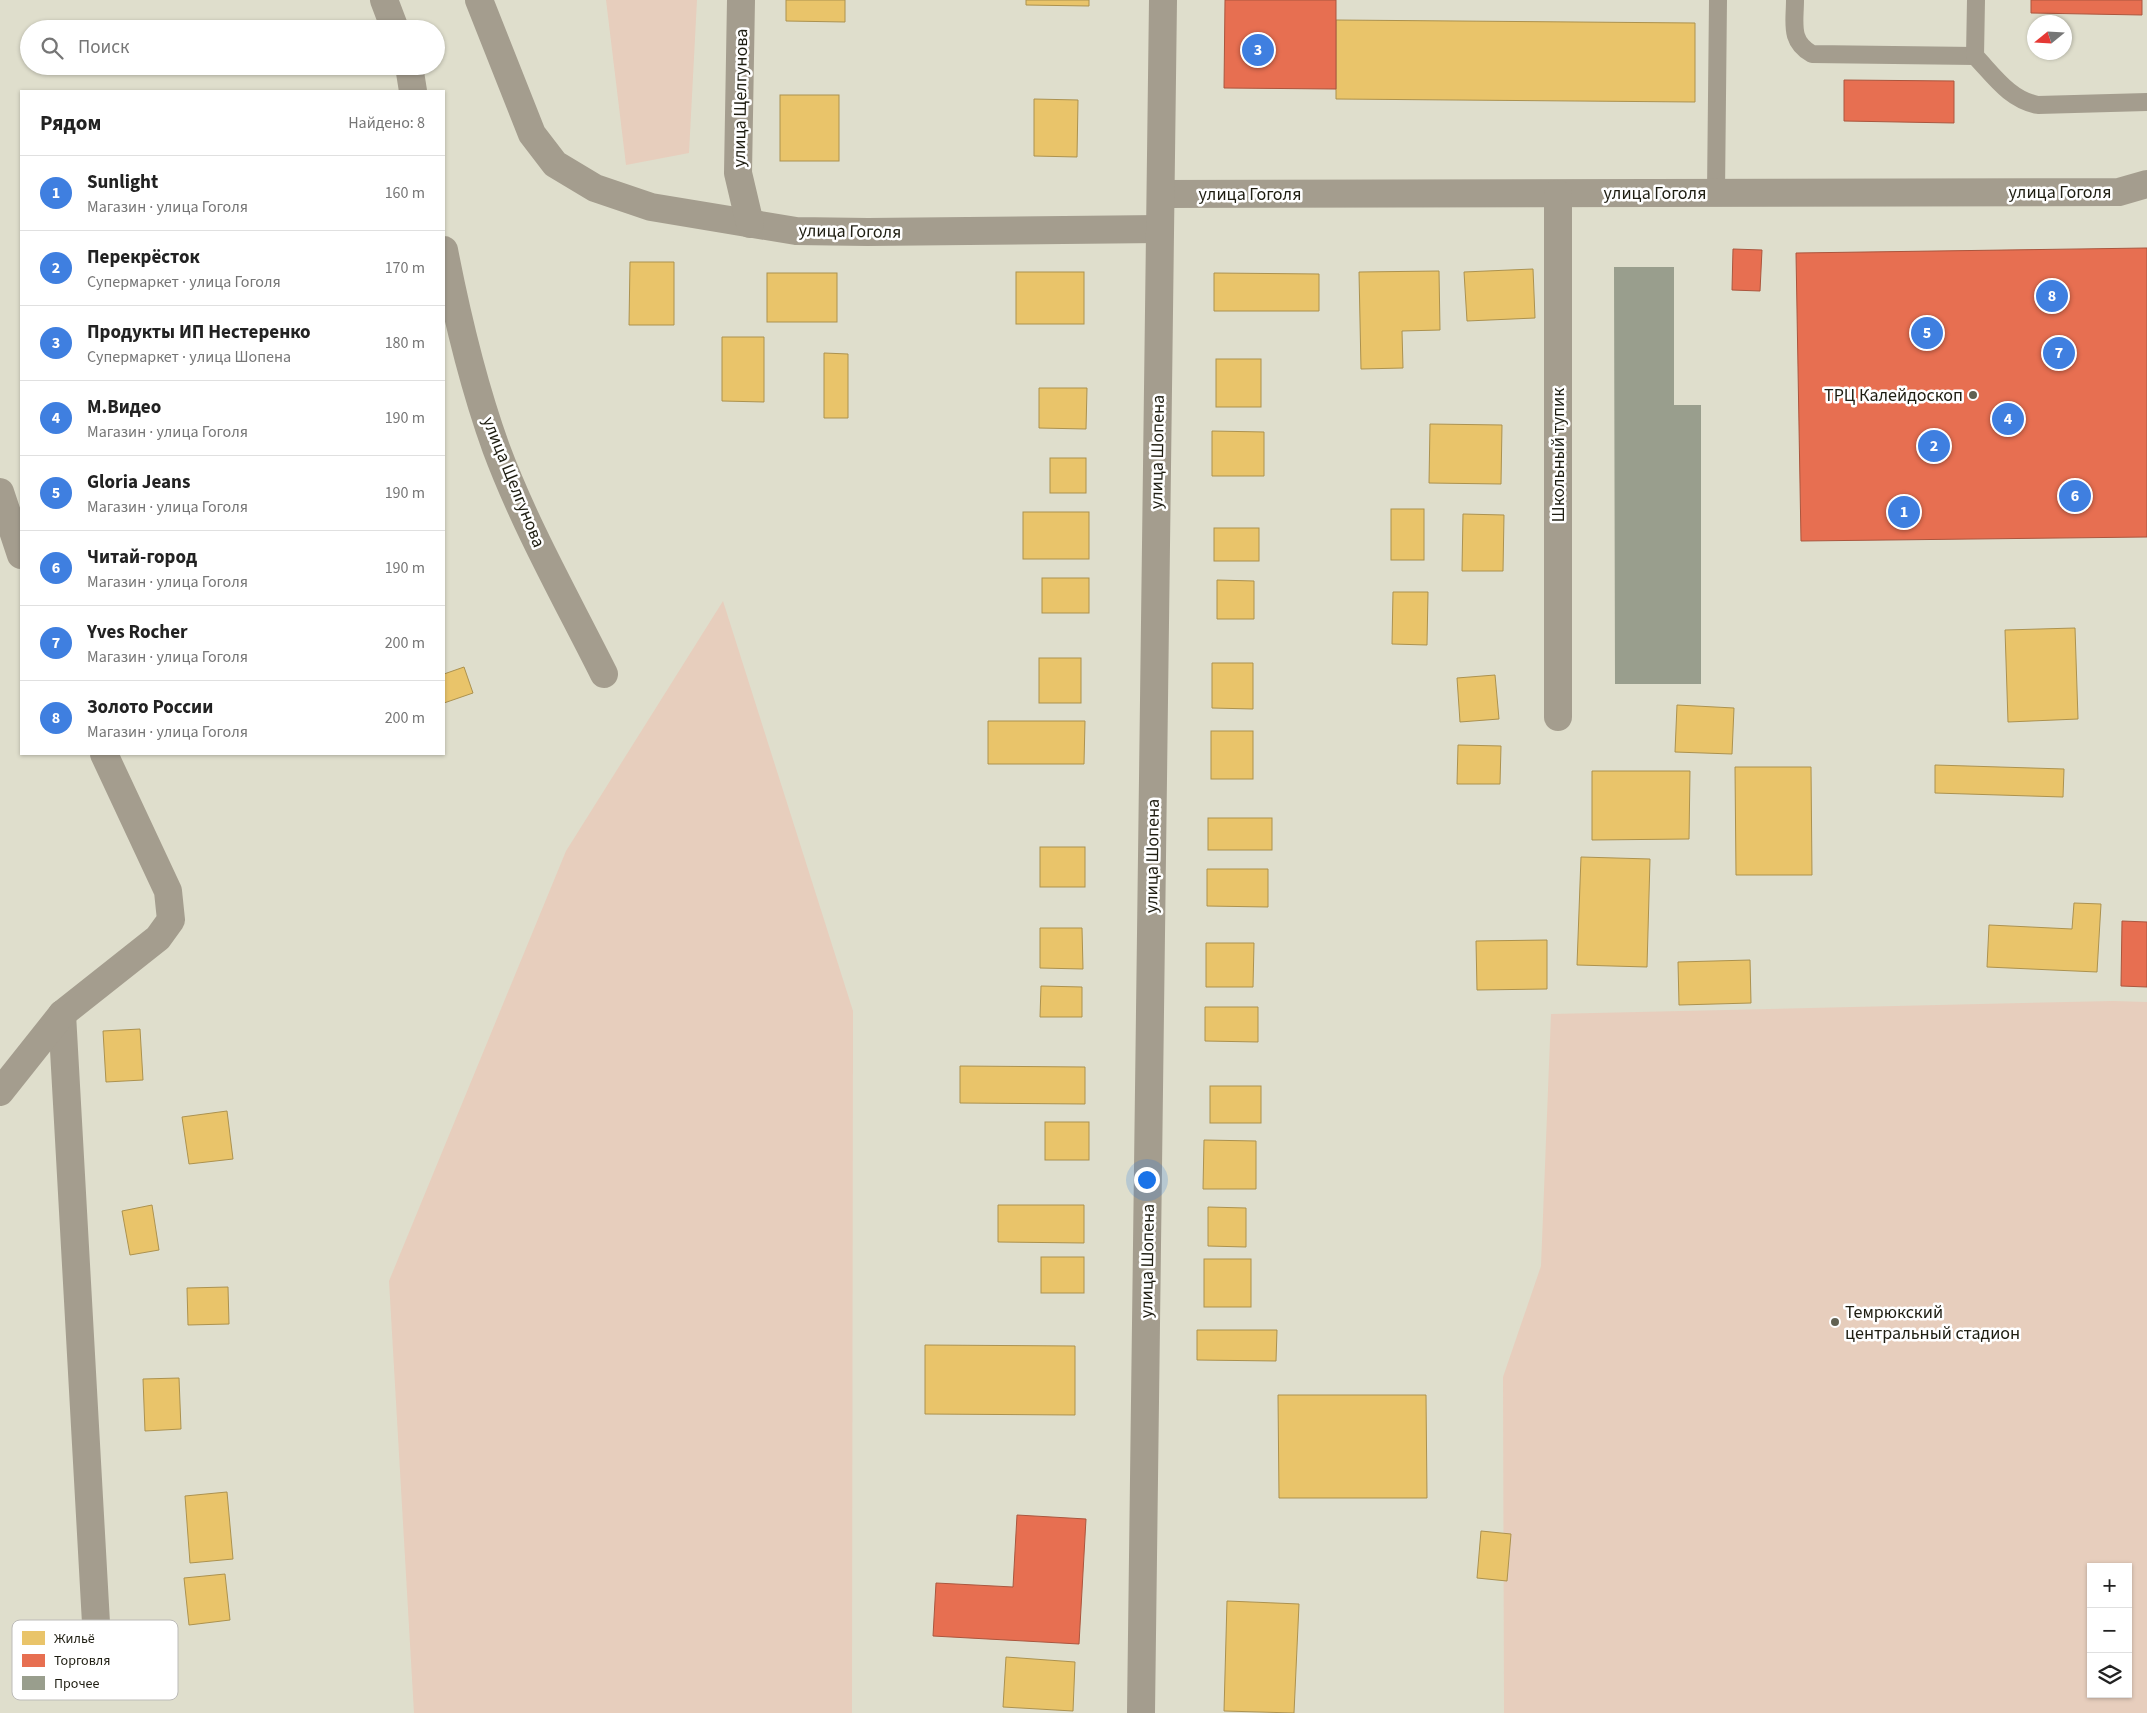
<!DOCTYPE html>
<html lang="ru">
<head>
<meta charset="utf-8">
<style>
	body { margin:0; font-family:"Source Sans 3",sans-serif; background:#f2f2f2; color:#222 }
	.controls { position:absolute; right:15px; bottom:15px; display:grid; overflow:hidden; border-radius:0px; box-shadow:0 1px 4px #0004 }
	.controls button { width:45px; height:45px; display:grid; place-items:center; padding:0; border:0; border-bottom:1px solid #e0e0e0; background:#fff; color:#222; font:25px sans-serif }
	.compass { position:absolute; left:2027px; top:15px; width:45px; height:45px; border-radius:50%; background:#fff; box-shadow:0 1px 4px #0004; rotate:252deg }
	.you { position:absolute; left:1146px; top:1179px; width:18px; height:18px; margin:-12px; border:4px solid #fff; border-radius:50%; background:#1a73e8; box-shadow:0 0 0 8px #1a73e833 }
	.badge { display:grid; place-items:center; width:32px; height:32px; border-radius:50%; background:#0b8043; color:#fff; font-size:16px; font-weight:700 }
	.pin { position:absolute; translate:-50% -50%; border:2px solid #fff; box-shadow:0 1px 5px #0006 }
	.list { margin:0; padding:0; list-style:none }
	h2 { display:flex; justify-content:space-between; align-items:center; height:65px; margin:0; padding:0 20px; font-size:21px }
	h2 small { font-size:16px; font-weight:400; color:#767676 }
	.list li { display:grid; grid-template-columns:32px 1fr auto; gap:15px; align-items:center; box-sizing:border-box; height:75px; padding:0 20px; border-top:1px solid #e0e0e0 }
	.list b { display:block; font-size:19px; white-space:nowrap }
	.list p { margin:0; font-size:16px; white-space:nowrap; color:#767676 }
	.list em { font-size:16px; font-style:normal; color:#767676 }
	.icon { flex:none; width:28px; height:28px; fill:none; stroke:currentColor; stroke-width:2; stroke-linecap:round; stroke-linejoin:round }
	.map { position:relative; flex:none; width:2147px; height:1713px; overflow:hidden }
	.search { position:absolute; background:#fff; box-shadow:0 1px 4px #0004; left:20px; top:20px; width:425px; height:55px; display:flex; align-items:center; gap:12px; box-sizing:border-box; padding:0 18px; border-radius:28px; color:#767676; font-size:19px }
	.panel { position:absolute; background:#fff; box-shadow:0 1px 4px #0004; left:20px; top:90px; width:425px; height:665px; border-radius:0px }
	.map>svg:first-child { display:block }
</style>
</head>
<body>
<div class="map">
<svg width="2147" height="1713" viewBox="0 0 2147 1713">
	<rect width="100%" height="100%" fill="#dfdecc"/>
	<!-- green -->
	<g fill="#e7cebd" fill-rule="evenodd">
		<path d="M 606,0 L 697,0 L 689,153 L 626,165 Z"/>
		<path d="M 723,601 L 853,1011 L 852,1713 L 414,1713 L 389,1281 L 566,851 Z"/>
		<path d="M 2113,1001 L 2147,1002 L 2147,1713 L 1504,1713 L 1503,1377 L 1541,1266 L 1551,1014 ZM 2091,1567 L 2128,1567 L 2128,1694 L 2091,1694 Z"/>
	</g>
	<!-- homes -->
	<g fill="#e9c46a" stroke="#ac924f">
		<path d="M 786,0 L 845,0 L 845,22 L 786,21 Z"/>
		<path d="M 1026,0 L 1089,0 L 1089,6 L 1026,5 Z"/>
		<path d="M 1336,20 L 1695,23 L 1695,102 L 1336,99 Z"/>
		<rect x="780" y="95" width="59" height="66"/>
		<path d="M 1034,99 L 1078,100 L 1077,157 L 1034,156 Z"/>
		<path d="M 630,262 L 674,262 L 674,325 L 629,325 Z"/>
		<path d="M 1533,269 L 1535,318 L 1467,321 L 1464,272 Z"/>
		<path d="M 1439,271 L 1440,330 L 1402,331 L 1403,368 L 1361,369 L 1359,272 Z"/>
		<rect x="1016" y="272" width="68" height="52"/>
		<rect x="767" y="273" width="70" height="49"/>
		<path d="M 1214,273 L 1319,274 L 1319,311 L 1214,311 Z"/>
		<path d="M 722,337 L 764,337 L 764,402 L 722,401 Z"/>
		<path d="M 824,353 L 848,354 L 848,418 L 824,418 Z"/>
		<rect x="1216" y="359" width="45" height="48"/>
		<path d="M 1039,388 L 1087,388 L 1086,429 L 1039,428 Z"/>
		<path d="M 1430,424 L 1502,425 L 1501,484 L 1429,483 Z"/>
		<path d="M 1212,431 L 1264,432 L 1264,476 L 1212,476 Z"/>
		<rect x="1050" y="458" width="36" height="35"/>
		<rect x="1391" y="509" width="33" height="51"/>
		<rect x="1023" y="512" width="66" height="47"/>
		<path d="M 1463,514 L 1504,515 L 1503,571 L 1462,571 Z"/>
		<rect x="1214" y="528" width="45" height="33"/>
		<rect x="1042" y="578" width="47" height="35"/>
		<path d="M 1217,580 L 1254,581 L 1254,619 L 1217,619 Z"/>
		<path d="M 1393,592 L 1428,592 L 1427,645 L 1392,644 Z"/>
		<path d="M 2075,628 L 2078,719 L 2008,722 L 2005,630 Z"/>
		<rect x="1039" y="658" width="42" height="45"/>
		<path d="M 1212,663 L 1253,663 L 1253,709 L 1212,708 Z"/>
		<path d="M 464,667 L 473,693 L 444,703 L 444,674 Z"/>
		<path d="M 1495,675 L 1499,719 L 1460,722 L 1457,678 Z"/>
		<path d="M 1677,705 L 1734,708 L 1732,754 L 1675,752 Z"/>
		<path d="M 988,721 L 1085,721 L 1084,764 L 988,764 Z"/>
		<rect x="1211" y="731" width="42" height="48"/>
		<path d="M 1458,745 L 1501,746 L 1500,784 L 1457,784 Z"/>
		<path d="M 1935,765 L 2064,769 L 2063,797 L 1935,793 Z"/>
		<path d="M 1735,767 L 1811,767 L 1812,875 L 1736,875 Z"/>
		<path d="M 1592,771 L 1690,771 L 1689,839 L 1592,840 Z"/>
		<rect x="1208" y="818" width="64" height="32"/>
		<rect x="1040" y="847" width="45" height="40"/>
		<path d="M 1581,857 L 1650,859 L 1647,967 L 1577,965 Z"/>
		<path d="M 1207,869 L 1268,869 L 1268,907 L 1207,906 Z"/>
		<path d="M 2074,903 L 2101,904 L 2097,972 L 1987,967 L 1989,925 L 2072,929 Z"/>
		<path d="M 1040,928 L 1082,928 L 1083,969 L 1040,968 Z"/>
		<path d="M 1547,940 L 1547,989 L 1477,990 L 1476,941 Z"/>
		<path d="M 1206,943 L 1254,943 L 1253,987 L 1206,987 Z"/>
		<path d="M 1750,960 L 1751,1003 L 1679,1005 L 1678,962 Z"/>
		<path d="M 1041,986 L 1082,987 L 1082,1017 L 1040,1017 Z"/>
		<path d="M 1205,1007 L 1258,1007 L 1258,1042 L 1205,1041 Z"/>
		<path d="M 140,1029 L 143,1080 L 106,1082 L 103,1031 Z"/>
		<path d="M 960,1066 L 1085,1067 L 1085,1104 L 960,1103 Z"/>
		<rect x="1210" y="1086" width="51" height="37"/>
		<path d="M 227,1111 L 233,1159 L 189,1164 L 182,1117 Z"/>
		<rect x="1045" y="1122" width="44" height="38"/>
		<path d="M 1204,1140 L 1256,1141 L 1256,1189 L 1203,1189 Z"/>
		<path d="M 152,1205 L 159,1250 L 130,1255 L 122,1211 Z"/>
		<path d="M 998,1205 L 1084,1205 L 1084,1243 L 998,1242 Z"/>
		<path d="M 1208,1207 L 1246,1208 L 1246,1247 L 1208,1246 Z"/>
		<rect x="1041" y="1257" width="43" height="36"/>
		<rect x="1204" y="1259" width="47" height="48"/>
		<path d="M 228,1287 L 229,1324 L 188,1325 L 187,1288 Z"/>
		<path d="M 1197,1330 L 1277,1330 L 1276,1361 L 1197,1360 Z"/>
		<path d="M 925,1345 L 1075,1346 L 1075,1415 L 925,1414 Z"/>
		<path d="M 179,1378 L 181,1429 L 145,1431 L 143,1379 Z"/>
		<path d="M 1278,1395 L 1426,1395 L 1427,1498 L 1279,1498 Z"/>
		<path d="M 227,1492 L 233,1559 L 190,1563 L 185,1496 Z"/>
		<path d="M 1481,1531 L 1511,1534 L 1507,1581 L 1477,1578 Z"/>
		<path d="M 225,1574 L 230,1620 L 189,1625 L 184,1578 Z"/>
		<path d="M 1227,1601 L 1299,1604 L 1294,1713 L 1224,1711 Z"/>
		<path d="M 1006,1657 L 1075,1662 L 1073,1711 L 1003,1707 Z"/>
	</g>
	<!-- shops -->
	<g fill="#e76f51" stroke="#ab563e">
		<path d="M 1225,0 L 1336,0 L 1336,89 L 1224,88 Z"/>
		<path d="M 2031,0 L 2142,0 L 2142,15 L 2031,13 Z"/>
		<path d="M 1844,80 L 1954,81 L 1954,123 L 1844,121 Z"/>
		<path d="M 2147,248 L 2147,537 L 1801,541 L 1796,253 Z"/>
		<path d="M 1733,249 L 1762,250 L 1760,291 L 1732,290 Z"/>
		<path d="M 2122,921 L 2147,922 L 2147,987 L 2121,986 Z"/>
		<path d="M 1017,1515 L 1086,1519 L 1079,1644 L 933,1636 L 936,1583 L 1013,1587 Z"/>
	</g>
	<!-- building -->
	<path fill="#999e8d" d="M 1614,267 L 1674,267 L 1674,405 L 1701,405 L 1701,684 L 1615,684 Z"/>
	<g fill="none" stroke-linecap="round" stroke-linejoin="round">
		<!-- service -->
		<g stroke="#a49d8e" stroke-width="18">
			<path d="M 1795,0 C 1795,23 1789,41 1812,54 L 1975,56"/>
			<path d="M 1976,0 L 1975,56 C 1994,76 2010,100 2038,105 L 2147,102"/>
			<path d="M 1716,193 L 1718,0"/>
		</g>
		<!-- minor -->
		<g stroke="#a49d8e" stroke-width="28">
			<path d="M 384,0 L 395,29"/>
			<path d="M 479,0 L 532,134 L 555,164 L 595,188 L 651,207 L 796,231 L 868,232 L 1160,229"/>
			<path d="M 741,0 L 738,173 L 750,224"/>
			<path d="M 409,66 L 413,91"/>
			<path d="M 1161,194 L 2119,192 L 2147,184"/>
			<path d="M 1558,194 L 1558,717"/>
			<path d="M 444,250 C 457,317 473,384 496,448 C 525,526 567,600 604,674"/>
			<path d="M 0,492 L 21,555"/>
			<path d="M 62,1014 L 97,1641"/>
			<path d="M 0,1092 L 62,1014 L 158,938 L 171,920 L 168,891 L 104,754"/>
			<path d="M 1141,1713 L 1163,0"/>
		</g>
	</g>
	<!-- markers -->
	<g fill="#626152" stroke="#fff" stroke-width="2">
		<circle cx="1973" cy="395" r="5"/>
		<circle cx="1835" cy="1322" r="5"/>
	</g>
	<g text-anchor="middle" stroke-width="5" stroke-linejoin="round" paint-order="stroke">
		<!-- street labels -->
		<g font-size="18" fill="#1e1d11" stroke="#fff">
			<text transform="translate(740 98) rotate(-89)" y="6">улица Щелгунова</text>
			<text x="2060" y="198">улица Гоголя</text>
			<text x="1655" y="199">улица Гоголя</text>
			<text x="1250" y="200">улица Гоголя</text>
			<text transform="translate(850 231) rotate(1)" y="6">улица Гоголя</text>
			<text transform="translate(1157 452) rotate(-89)" y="6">улица Шопена</text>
			<text transform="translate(1558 455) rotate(-90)" y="6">Школьный тупик</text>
			<text transform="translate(514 482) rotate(68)" y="6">улица Щелгунова</text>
			<text transform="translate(1152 856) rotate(-89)" y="6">улица Шопена</text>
			<text transform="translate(1147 1261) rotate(-89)" y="6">улица Шопена</text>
		</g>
		<!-- poi labels -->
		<g font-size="18" fill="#1e1d11" stroke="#fff" text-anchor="end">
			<text x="1963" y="401">ТРЦ Калейдоскоп</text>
			<text x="1845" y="1318" text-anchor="start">Темрюкский<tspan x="1845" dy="21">центральный стадион</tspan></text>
		</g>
	</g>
	<!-- legend -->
	<rect x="12" y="1620" width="166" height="80" rx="8" fill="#fff" stroke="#bcbbb8" stroke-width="1"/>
	<rect x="22" y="1631" width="23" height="14" fill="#e9c46a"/>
	<rect x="22" y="1654" width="23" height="13" fill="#e76f51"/>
	<rect x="22" y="1676" width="23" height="14" fill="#999e8d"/>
	<g font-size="14" fill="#1e1d11">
		<text x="54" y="1643">Жильё</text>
		<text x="54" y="1665">Торговля</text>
		<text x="54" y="1688">Прочее</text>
	</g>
</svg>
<div class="controls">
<button>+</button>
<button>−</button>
<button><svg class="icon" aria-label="layers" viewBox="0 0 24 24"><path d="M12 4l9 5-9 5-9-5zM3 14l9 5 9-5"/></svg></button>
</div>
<svg class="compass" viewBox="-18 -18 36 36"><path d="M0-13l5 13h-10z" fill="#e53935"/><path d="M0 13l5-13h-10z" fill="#767676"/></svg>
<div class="you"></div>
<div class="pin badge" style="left:1904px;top:512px;background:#3f7fe0">1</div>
<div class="pin badge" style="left:1934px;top:446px;background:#3f7fe0">2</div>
<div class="pin badge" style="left:1258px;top:50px;background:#3f7fe0">3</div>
<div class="pin badge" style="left:2008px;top:419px;background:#3f7fe0">4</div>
<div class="pin badge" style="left:1927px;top:333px;background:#3f7fe0">5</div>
<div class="pin badge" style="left:2075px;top:496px;background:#3f7fe0">6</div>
<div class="pin badge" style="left:2059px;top:353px;background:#3f7fe0">7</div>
<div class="pin badge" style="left:2052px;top:296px;background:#3f7fe0">8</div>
<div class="search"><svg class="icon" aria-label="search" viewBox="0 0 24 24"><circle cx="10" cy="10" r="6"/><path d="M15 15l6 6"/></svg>Поиск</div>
<section class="panel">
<h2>Рядом<small>Найдено: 8</small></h2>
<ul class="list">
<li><span class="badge" style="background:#3f7fe0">1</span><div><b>Sunlight</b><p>Магазин · улица Гоголя</p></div><em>160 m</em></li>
<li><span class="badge" style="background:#3f7fe0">2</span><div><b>Перекрёсток</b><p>Супермаркет · улица Гоголя</p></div><em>170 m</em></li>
<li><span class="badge" style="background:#3f7fe0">3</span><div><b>Продукты ИП Нестеренко</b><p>Супермаркет · улица Шопена</p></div><em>180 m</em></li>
<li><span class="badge" style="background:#3f7fe0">4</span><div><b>М.Видео</b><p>Магазин · улица Гоголя</p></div><em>190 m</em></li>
<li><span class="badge" style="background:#3f7fe0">5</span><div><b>Gloria Jeans</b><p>Магазин · улица Гоголя</p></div><em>190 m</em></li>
<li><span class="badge" style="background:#3f7fe0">6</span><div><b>Читай-город</b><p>Магазин · улица Гоголя</p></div><em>190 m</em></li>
<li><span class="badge" style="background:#3f7fe0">7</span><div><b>Yves Rocher</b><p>Магазин · улица Гоголя</p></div><em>200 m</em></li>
<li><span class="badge" style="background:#3f7fe0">8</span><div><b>Золото России</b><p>Магазин · улица Гоголя</p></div><em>200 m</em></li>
</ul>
</section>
</div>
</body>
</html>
